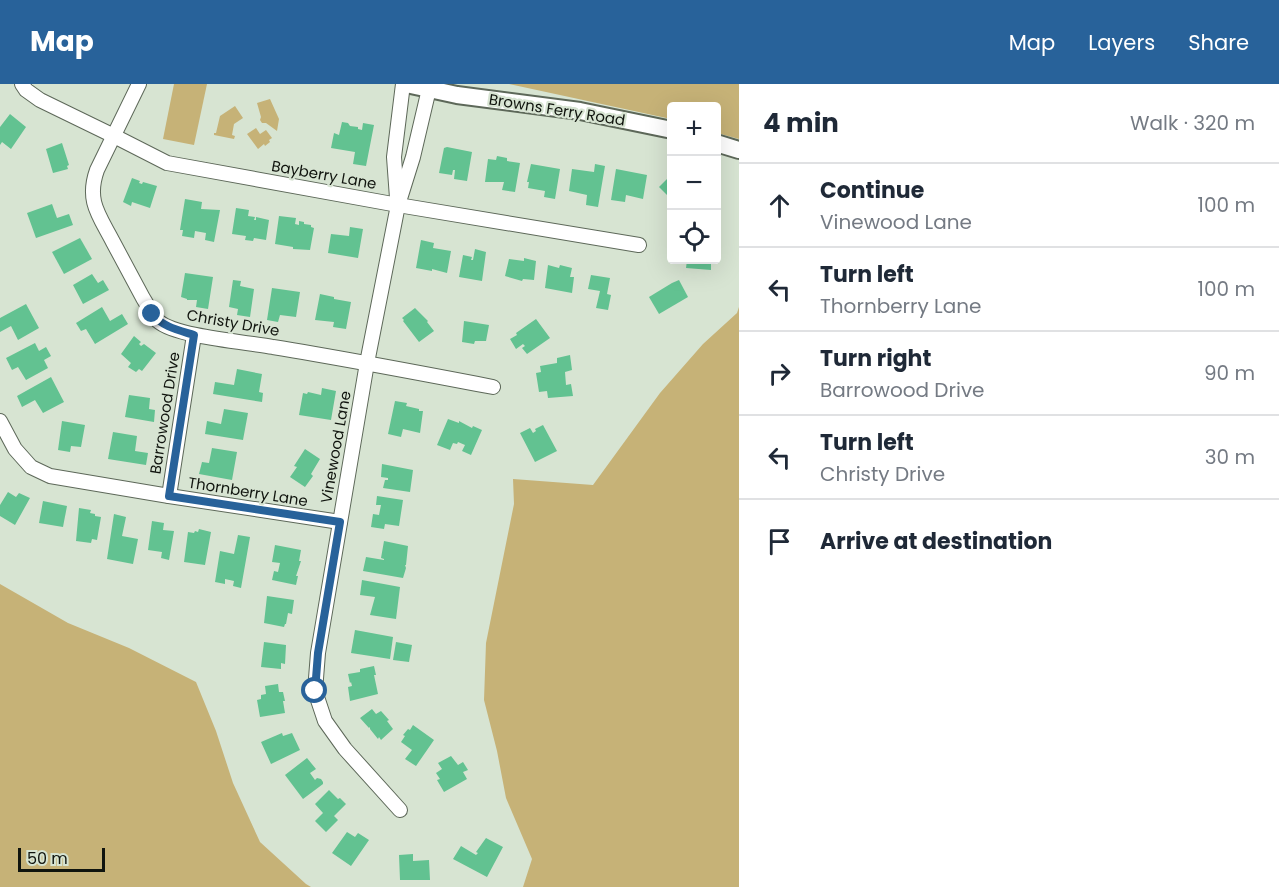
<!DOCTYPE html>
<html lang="en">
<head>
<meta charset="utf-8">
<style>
	body { margin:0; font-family:Poppins,sans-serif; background:#f6f6f7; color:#1f2937 }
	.controls { position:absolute; right:18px; top:18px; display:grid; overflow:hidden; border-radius:6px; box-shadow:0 6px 24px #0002 }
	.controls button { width:54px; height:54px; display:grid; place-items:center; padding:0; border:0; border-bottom:2px solid #e0e1e3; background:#fff; color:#1f2937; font:30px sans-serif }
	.scale { position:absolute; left:18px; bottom:15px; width:87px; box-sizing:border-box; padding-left:6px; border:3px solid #10140e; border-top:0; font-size:16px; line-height:21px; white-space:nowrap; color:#10140e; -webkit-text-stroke:4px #d7e4d2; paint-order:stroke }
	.stop { position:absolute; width:18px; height:18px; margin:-14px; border:4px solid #28629a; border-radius:50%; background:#fff }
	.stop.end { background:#28629a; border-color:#fff; box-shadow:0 2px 6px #0008 }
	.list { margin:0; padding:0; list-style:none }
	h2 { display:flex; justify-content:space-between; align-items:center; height:78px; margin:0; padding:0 24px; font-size:26px }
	h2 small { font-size:20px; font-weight:400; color:#747a83 }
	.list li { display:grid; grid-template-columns:39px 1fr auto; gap:18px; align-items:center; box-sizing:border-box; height:84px; padding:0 24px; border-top:2px solid #e0e1e3 }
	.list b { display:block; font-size:22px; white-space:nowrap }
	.list p { margin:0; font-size:20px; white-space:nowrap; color:#747a83 }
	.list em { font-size:20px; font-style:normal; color:#747a83 }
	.icon { flex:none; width:33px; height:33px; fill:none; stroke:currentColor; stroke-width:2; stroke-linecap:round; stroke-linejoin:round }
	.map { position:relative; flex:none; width:739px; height:803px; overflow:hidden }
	header { display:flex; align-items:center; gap:36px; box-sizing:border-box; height:84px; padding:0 30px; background:#28629a; color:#fff }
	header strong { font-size:28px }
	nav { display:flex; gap:33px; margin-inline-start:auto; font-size:21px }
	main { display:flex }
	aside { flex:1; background:#fff }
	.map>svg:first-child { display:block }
</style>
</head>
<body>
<header>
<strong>Map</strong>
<nav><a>Map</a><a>Layers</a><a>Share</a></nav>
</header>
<main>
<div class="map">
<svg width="739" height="803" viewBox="0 0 739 803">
	<rect width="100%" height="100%" fill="#d7e4d2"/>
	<!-- green -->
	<g fill="#c6b277">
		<path d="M 174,0 L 207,0 L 194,61 L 163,55 Z"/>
		<path d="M 509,0 L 739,0 L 739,55 L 717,49 L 716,22 L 672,22 L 671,35 Z"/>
		<path d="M 270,15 L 279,35 L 277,47 L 266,39 L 262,39 L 260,36 L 261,33 L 257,19 Z"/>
		<path d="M 235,22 L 243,34 L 234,40 L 232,51 L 235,52 L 234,55 L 214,51 L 214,49 L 216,49 L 220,32 Z"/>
		<path d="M 256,44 L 260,50 L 266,46 L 272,54 L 269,56 L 270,58 L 265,62 L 264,60 L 258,65 L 247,50 Z"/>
		<path d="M 739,223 L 739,803 L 523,803 L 532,775 L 506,714 L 497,667 L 484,616 L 486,559 L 514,420 L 513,395 L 593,401 L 660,309 L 703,260 L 737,229 Z"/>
		<path d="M 0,500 L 68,539 L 129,564 L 196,598 L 216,647 L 233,699 L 260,758 L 306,800 L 311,803 L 0,803 Z"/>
	</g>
	<!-- building -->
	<g fill="#62c291">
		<path d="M 10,30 L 26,43 L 11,65 L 2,58 L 0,61 L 0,43 Z"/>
		<path d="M 342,38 L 348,39 L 350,42 L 358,43 L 358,45 L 362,46 L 363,39 L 374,41 L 366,82 L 353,80 L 355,68 L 331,64 L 334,49 L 339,51 Z"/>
		<path d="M 62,59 L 69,81 L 67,82 L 68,85 L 53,89 L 46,65 Z"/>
		<path d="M 447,63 L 472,68 L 467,97 L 454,95 L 455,86 L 453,86 L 452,91 L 439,89 L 444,64 Z"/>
		<path d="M 497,72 L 507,74 L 507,77 L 520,79 L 515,108 L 502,106 L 504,98 L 485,98 L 488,75 L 496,76 Z"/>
		<path d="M 531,80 L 560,85 L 555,115 L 544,113 L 545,107 L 528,104 L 529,98 L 527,98 Z"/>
		<path d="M 595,80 L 605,82 L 598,123 L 586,121 L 587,111 L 569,107 L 572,85 L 594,88 Z"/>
		<path d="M 616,85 L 647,91 L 643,115 L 626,111 L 625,118 L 611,116 Z"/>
		<path d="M 672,90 L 672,111 L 669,113 L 659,103 Z"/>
		<path d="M 132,94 L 140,97 L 139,99 L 142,100 L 143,98 L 157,102 L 150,124 L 132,118 L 131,122 L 123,118 Z"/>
		<path d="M 185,115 L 202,118 L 201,125 L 220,126 L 214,158 L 205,156 L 206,149 L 195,147 L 194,154 L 182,152 L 183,146 L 180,146 Z"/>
		<path d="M 52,120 L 57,134 L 69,130 L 73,141 L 36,154 L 27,129 Z"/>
		<path d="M 236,124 L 249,126 L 248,132 L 255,133 L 254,136 L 256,136 L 256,133 L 269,136 L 266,156 L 254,154 L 253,157 L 245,156 L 246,152 L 232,150 Z"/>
		<path d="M 279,132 L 296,134 L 295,140 L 299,141 L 299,137 L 304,138 L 304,140 L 311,141 L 311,143 L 314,144 L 310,166 L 293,165 L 293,163 L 275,160 Z"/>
		<path d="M 350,143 L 363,145 L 358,174 L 328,169 L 331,150 L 349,152 Z"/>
		<path d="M 80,154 L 92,175 L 64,190 L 52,168 Z"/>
		<path d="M 421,156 L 434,159 L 433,164 L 451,167 L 447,189 L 432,185 L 432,187 L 416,184 Z"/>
		<path d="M 475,165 L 486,168 L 482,197 L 459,193 L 463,171 L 472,173 L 471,176 L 473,176 Z"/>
		<path d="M 524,174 L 536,177 L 534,196 L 523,195 L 522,197 L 505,192 L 509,175 L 524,177 Z"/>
		<path d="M 687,176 L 711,176 L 711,186 L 686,184 Z"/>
		<path d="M 548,181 L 559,184 L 560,181 L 572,184 L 570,193 L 574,193 L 572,209 L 545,204 Z"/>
		<path d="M 185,189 L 213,193 L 208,225 L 196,223 L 197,216 L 187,216 L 187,215 L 181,213 Z"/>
		<path d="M 92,190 L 98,199 L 103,196 L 109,206 L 83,220 L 73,201 Z"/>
		<path d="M 591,191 L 610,194 L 607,210 L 611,211 L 608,226 L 596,224 L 600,207 L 588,205 Z"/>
		<path d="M 233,196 L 241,197 L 240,202 L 254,205 L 250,233 L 237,231 L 238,225 L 229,223 Z"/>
		<path d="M 679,196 L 688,213 L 659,230 L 649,213 L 672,199 Z"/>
		<path d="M 272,204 L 300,208 L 296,233 L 280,231 L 278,238 L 267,236 Z"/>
		<path d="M 320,210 L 334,213 L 334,215 L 351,218 L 346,245 L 333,243 L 334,238 L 315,236 Z"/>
		<path d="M 26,220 L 39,244 L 18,256 L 11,242 L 0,248 L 0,234 Z"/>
		<path d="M 102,223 L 110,237 L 122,230 L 128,240 L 95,260 L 86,245 L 81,247 L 76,239 Z"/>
		<path d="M 415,224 L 428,237 L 427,238 L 434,247 L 419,258 L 403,237 L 404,236 L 402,234 Z"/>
		<path d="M 536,235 L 550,254 L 527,270 L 522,264 L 525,262 L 523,260 L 516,265 L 510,255 L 517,251 L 516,249 Z"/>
		<path d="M 464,237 L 489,241 L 486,257 L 475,257 L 474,260 L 462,258 Z"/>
		<path d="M 134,252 L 141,258 L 139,260 L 141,262 L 144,260 L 156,269 L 142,287 L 139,285 L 136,288 L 128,283 L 131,279 L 121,270 Z"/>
		<path d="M 35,259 L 39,267 L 46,263 L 51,272 L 44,276 L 48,284 L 26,296 L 18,283 L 12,286 L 6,274 Z"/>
		<path d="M 570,271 L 572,286 L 565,288 L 566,301 L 571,300 L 573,312 L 548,314 L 547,307 L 539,308 L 536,289 L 541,288 L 540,282 L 557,279 L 557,274 Z"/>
		<path d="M 237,285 L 262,290 L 259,308 L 263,309 L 262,318 L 213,310 L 215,298 L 234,301 Z"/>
		<path d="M 51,293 L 64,318 L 43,329 L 35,316 L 22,323 L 17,312 Z"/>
		<path d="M 322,304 L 336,307 L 331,336 L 299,331 L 303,309 L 307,310 L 308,308 L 321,311 Z"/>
		<path d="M 129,311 L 150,314 L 149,325 L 155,326 L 154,338 L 125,333 Z"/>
		<path d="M 395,317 L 407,319 L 406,322 L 419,325 L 419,327 L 423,327 L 420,349 L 403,345 L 401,353 L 388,350 Z"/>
		<path d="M 224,325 L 248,329 L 243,356 L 205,350 L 207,337 L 221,340 Z"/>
		<path d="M 448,335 L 459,339 L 459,337 L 472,344 L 473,342 L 482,346 L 471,371 L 462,367 L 465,361 L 458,358 L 457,360 L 453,359 L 450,366 L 437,361 Z"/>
		<path d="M 62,337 L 85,341 L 81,363 L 71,362 L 70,368 L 58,366 Z"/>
		<path d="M 543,341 L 557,367 L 535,378 L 520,349 L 530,344 L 533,349 L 536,347 L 535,345 Z"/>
		<path d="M 113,348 L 137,352 L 135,367 L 148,369 L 146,381 L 108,375 Z"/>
		<path d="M 212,364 L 237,368 L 232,396 L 199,390 L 202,378 L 209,379 Z"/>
		<path d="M 305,365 L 320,375 L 311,390 L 313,392 L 305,403 L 290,393 L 297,383 L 294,382 Z"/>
		<path d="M 382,380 L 413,386 L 410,408 L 383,404 L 385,396 L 388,396 L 388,394 L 381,393 Z"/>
		<path d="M 8,408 L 16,413 L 19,409 L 30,414 L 15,441 L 0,432 L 0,421 Z"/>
		<path d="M 377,412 L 403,416 L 399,442 L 385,440 L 384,445 L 371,443 L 373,430 L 379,431 L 381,421 L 376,421 Z"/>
		<path d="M 43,417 L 67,422 L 63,443 L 39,439 Z"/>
		<path d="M 79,424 L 91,426 L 90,429 L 95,430 L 95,432 L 101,433 L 97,456 L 92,455 L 91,459 L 76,457 Z"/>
		<path d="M 114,430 L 126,433 L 122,452 L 138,455 L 133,480 L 107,475 Z"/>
		<path d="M 152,437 L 164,439 L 163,446 L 174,447 L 169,476 L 161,474 L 162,468 L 148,466 Z"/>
		<path d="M 199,445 L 211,448 L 205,481 L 184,478 L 188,448 L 194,449 L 195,447 L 198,448 Z"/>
		<path d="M 238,451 L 250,453 L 241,504 L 233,502 L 234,497 L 225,495 L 225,500 L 215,498 L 220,467 L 234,470 Z"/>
		<path d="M 384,457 L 408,462 L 406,481 L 405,481 L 406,484 L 403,494 L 363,487 L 366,473 L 384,476 L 384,475 L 381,474 Z"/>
		<path d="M 275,461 L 301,466 L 299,477 L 301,477 L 296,492 L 298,492 L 296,501 L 272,496 L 274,487 L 278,488 L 280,479 L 272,478 Z"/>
		<path d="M 362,496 L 400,503 L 396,535 L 370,531 L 375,513 L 360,511 Z"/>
		<path d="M 267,512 L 294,516 L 292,530 L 288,529 L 286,540 L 285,540 L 284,543 L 264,539 Z"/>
		<path d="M 355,546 L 393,553 L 390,575 L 351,569 Z"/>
		<path d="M 264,558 L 286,561 L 285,580 L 281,579 L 281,585 L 261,583 Z"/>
		<path d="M 396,558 L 412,561 L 409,578 L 393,576 Z"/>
		<path d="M 374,582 L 376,591 L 374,591 L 378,610 L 350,617 L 348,603 L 352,602 L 351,598 L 350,599 L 348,590 L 360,588 L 360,585 Z"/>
		<path d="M 278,600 L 279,608 L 283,608 L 285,617 L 283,617 L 285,629 L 260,633 L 257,616 L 261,615 L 261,611 L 266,610 L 265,602 Z"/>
		<path d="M 372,625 L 376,630 L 381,627 L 389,636 L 387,637 L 393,645 L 381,656 L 379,653 L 378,655 L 370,645 L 370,643 L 369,644 L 360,634 Z"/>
		<path d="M 413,641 L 434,656 L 416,682 L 405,675 L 412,666 L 401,658 L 405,652 L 403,651 L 408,645 L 410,646 Z"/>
		<path d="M 282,649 L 283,652 L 292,649 L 300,666 L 271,680 L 261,658 Z"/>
		<path d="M 451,672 L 458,681 L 463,678 L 468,686 L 463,688 L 467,695 L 444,708 L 437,696 L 440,695 L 436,689 L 442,685 L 438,679 Z"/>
		<path d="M 307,674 L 316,685 L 310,689 L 315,696 L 317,694 L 321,695 L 323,698 L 323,700 L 303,715 L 285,691 Z"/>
		<path d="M 329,706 L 338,715 L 340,714 L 346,720 L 334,732 L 338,736 L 326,748 L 315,737 L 323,729 L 315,720 Z"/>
		<path d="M 347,748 L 355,753 L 358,749 L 369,756 L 351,782 L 332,769 Z"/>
		<path d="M 486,754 L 503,763 L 487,793 L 453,775 L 461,762 L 476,771 L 478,769 L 476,768 Z"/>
		<path d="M 413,770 L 413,777 L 429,776 L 430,796 L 400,796 L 399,771 Z"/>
	</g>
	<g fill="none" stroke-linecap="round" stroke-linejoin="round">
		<defs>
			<g id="minor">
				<path d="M 22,0 L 26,6 L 40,16 L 114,52 L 167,79 L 398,121 L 639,161"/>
				<path d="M 139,0 L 97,86 C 86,117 99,131 113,158 C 123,177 133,195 143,214 C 148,222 152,231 158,237 C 176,253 247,258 273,263 C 347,275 420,289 493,303"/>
				<path d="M 397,114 L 394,73 L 403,0"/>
				<path d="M 0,337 L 15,365 L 31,383 L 50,392 L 169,412 L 340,438"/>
				<path d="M 169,412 L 194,251"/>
				<path d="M 400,726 L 345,665 L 325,637 L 315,607 L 318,569 L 367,279 L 398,121 L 413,73 L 429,5"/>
			</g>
			<g id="tertiary">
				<path d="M 406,0 L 457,11 L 580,27 L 672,46"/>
				<path d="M 716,59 L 739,66"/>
			</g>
		</defs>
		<!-- minor casing -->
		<use href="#minor" stroke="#5d6859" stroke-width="16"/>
		<!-- tertiary casing -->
		<use href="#tertiary" stroke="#5d6859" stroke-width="20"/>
		<!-- minor -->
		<use href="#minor" stroke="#fff" stroke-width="14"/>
		<!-- tertiary -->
		<use href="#tertiary" stroke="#fff" stroke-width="16"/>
	</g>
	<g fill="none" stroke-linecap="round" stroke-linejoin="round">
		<!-- route -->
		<path stroke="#28629a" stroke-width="8" d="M 152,230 C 163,243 178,246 194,251 L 169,412 L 340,438 L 318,569 L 315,607"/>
	</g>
	<g text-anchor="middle" stroke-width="4.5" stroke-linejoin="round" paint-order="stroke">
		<!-- street labels -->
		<g font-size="15" fill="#10140e" stroke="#d7e4d2">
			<text transform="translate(557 26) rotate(9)" y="5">Browns Ferry Road</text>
			<text transform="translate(324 91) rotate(10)" y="5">Bayberry Lane</text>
			<text transform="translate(233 239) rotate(10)" y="5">Christy Drive</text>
			<text transform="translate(165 329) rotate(-81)" y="5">Barrowood Drive</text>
			<text transform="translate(336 363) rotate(-80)" y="5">Vinewood Lane</text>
			<text transform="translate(248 408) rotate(9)" y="5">Thornberry Lane</text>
		</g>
	</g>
</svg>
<div class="controls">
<button>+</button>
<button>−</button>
<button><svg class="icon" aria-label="locate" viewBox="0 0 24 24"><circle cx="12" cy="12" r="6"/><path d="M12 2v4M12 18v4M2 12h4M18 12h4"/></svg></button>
</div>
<div class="scale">50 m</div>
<div class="stop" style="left:315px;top:607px"></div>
<div class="stop end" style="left:152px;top:230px"></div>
</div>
<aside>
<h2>4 min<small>Walk · 320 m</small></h2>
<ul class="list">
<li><svg class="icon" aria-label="ahead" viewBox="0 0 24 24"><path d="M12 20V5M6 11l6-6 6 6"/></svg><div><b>Continue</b><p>Vinewood Lane</p></div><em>100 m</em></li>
<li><svg class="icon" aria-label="left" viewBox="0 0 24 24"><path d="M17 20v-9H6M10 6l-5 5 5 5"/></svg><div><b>Turn left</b><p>Thornberry Lane</p></div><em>100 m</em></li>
<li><svg class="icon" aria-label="right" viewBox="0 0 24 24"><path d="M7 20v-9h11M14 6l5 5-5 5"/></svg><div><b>Turn right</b><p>Barrowood Drive</p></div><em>90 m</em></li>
<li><svg class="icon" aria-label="left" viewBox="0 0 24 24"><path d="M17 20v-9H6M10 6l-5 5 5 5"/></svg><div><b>Turn left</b><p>Christy Drive</p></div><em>30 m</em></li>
<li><svg class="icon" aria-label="arrive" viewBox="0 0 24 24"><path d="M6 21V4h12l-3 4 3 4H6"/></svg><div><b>Arrive at destination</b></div></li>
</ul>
</aside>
</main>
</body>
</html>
